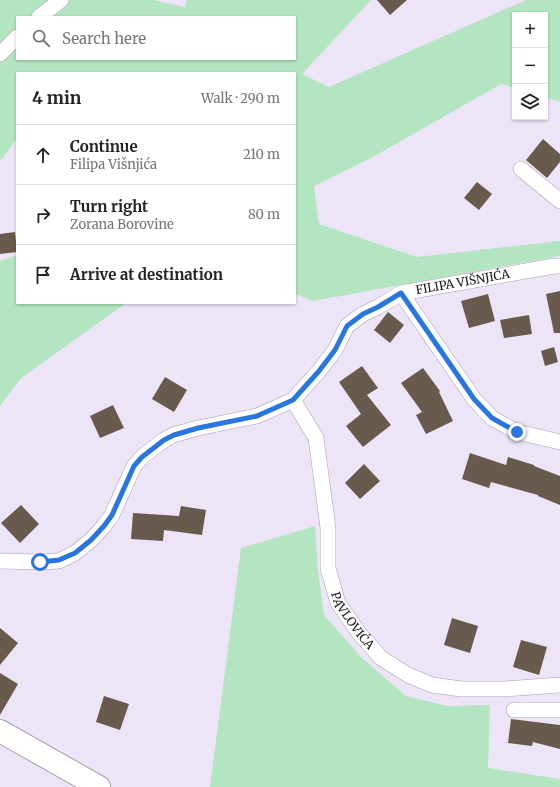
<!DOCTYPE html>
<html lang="en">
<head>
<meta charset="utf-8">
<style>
	body { margin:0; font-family:Merriweather,serif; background:#f2f2f2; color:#222 }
	.controls { position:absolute; right:12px; top:12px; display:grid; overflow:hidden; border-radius:0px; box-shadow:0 1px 3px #0004 }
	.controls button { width:36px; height:36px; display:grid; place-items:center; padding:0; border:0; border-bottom:1px solid #e0e0e0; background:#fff; color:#222; font:20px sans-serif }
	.stop { position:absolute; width:12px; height:12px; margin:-9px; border:3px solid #2976e2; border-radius:50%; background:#fff }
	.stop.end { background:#2976e2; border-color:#fff; box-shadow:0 1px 4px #0008 }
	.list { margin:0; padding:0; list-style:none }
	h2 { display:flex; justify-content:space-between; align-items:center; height:52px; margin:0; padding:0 16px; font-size:17px }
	h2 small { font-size:13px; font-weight:400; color:#767676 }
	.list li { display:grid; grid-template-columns:26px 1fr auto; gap:12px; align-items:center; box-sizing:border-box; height:60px; padding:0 16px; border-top:1px solid #e0e0e0 }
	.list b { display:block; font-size:15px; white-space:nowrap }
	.list p { margin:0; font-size:13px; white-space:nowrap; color:#767676 }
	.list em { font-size:13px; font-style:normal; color:#767676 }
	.icon { flex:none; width:22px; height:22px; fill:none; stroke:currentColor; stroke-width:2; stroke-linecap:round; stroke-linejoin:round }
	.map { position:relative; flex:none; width:560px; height:787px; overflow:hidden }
	.search { position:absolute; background:#fff; box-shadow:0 1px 3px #0004; left:16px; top:16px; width:280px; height:44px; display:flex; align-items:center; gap:10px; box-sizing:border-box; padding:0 14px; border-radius:0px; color:#767676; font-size:15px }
	.panel { position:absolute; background:#fff; box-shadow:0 1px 3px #0004; left:16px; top:72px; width:280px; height:232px; border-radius:0px }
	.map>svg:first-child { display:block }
</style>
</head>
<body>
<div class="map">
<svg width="560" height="787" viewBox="0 0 560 787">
	<rect width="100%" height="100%" fill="#ede4f8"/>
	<!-- green -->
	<g fill="#b2e5c0" fill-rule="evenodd">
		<path d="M 0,0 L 153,0 L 185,7 L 187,0 L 371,0 L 302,74 L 329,87 L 526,0 L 560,0 L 560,102 L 545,97 L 545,15 L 515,15 L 515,88 L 501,84 L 373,157 L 314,186 L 319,224 L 417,257 L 560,241 L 560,256 L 313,301 L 295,294 L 295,73 L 17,73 L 17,138 L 2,159 L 0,159 ZM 17,17 L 295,17 L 295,59 L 17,59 Z"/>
		<path d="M 17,255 L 17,303 L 126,303 L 20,379 L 0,406 L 0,261 Z"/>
		<path d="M 315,526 L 318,570 L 324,615 L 363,659 L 406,696 L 447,706 L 490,705 L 488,768 L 560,779 L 560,787 L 210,787 L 241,548 Z"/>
	</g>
	<!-- building -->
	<g fill="#685b4d">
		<path d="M 377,0 L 407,0 L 390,15 Z"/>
		<path d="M 543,139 L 560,154 L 560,162 L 547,178 L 526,160 Z"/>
		<path d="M 477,182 L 492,194 L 479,210 L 464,198 Z"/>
		<path d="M 15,232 L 17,252 L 0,254 L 0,234 Z"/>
		<path d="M 560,291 L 560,333 L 554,333 L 546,294 Z"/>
		<path d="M 488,294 L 495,321 L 469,328 L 461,301 Z"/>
		<path d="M 388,312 L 404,325 L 390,343 L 374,330 Z"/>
		<path d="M 529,315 L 532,334 L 504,338 L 500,320 Z"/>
		<path d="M 554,347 L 558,362 L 545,366 L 541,351 Z"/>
		<path d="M 362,366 L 378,388 L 367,395 L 391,425 L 363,447 L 346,426 L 361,414 L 339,382 Z"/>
		<path d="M 423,368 L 440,391 L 439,392 L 453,421 L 426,434 L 416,415 L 422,412 L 401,383 Z"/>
		<path d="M 165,377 L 187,390 L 174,412 L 152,399 Z"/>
		<path d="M 113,405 L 124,428 L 100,438 L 90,416 Z"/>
		<path d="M 470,453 L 506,465 L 508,457 L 534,465 L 534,466 L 560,476 L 560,505 L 538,496 L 538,495 L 491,482 L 489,488 L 462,479 Z"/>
		<path d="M 364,464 L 380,481 L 360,499 L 345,483 Z"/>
		<path d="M 21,505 L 39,524 L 20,543 L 1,523 Z"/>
		<path d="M 181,506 L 206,510 L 202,535 L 164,530 L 163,541 L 131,539 L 133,513 L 179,516 Z"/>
		<path d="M 452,618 L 478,626 L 470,653 L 444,645 Z"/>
		<path d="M 0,628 L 18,643 L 0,665 Z"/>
		<path d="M 521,640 L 547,647 L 539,675 L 513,667 Z"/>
		<path d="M 0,673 L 18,684 L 0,715 Z"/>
		<path d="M 104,696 L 129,704 L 120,730 L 96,722 Z"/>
		<path d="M 511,719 L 560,725 L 560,749 L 533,742 L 532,746 L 508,743 Z"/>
	</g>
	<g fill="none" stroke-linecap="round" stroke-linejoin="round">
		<defs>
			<g id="street">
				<path d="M 39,17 L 61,0"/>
				<path d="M 0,54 L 17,37"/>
				<path d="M 521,169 L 560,201"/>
				<path d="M 401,293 L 474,399 L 492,418 L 517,432 L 560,442"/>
				<path id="s1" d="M 293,400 L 316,438 L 328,528 L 328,568 L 338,603 L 359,633 L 381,658 L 408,675 L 432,685 L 461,689 L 505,689 L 560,685"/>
				<path id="s2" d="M 0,561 L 40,562 L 59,561 L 75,553 L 91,540 L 104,526 L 112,515 L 134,466 L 142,457 L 164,440 L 173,435 L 198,428 L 257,416 L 293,400 L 319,371 L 335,350 L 347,326 L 363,314 L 378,307 L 401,293 L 554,266 L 560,266"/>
				<path d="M 514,710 L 560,710"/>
			</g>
			<path id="secondary" d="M 0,731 L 99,787"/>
		</defs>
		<!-- street casing -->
		<use href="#street" stroke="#a69eb0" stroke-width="16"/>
		<!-- secondary casing -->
		<use href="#secondary" stroke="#a69eb0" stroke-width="24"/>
		<!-- street -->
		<use href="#street" stroke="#fff" stroke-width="15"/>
		<!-- secondary -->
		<use href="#secondary" stroke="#fff" stroke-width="22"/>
	</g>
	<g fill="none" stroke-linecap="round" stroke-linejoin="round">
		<!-- route -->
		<path stroke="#2976e2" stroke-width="5" d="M 40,562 L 59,560 L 75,553 L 91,540 L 104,526 L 112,515 L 134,466 L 142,457 L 164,440 L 174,435 L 198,428 L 257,416 L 293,400 L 319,371 L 335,350 L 347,326 L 363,314 L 378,307 L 401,293 L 474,399 L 492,418 L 517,432"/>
	</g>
	<g text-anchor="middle" stroke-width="4" stroke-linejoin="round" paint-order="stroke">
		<!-- street labels -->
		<g font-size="12" fill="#1b181f" stroke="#ede4f8">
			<text dy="4" stroke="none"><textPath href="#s2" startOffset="578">FILIPA VIŠNJIĆA</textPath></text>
			<text dy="4" stroke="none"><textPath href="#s1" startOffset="234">PAVLOVIĆA</textPath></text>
		</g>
	</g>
</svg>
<div class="controls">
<button>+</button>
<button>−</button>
<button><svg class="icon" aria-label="layers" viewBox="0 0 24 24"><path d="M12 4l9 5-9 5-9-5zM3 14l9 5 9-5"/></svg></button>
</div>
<div class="stop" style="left:40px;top:562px"></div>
<div class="stop end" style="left:517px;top:432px"></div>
<div class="search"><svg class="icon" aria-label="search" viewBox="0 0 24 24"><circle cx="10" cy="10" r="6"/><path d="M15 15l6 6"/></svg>Search here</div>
<section class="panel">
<h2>4 min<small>Walk · 290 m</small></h2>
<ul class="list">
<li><svg class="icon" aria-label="ahead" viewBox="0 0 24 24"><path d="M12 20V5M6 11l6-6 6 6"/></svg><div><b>Continue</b><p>Filipa Višnjića</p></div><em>210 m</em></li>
<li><svg class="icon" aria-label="right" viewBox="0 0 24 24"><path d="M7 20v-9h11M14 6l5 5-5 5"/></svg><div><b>Turn right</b><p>Zorana Borovine</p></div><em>80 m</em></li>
<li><svg class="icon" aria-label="arrive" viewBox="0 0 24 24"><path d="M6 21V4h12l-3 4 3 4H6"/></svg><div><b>Arrive at destination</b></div></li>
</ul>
</section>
</div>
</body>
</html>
